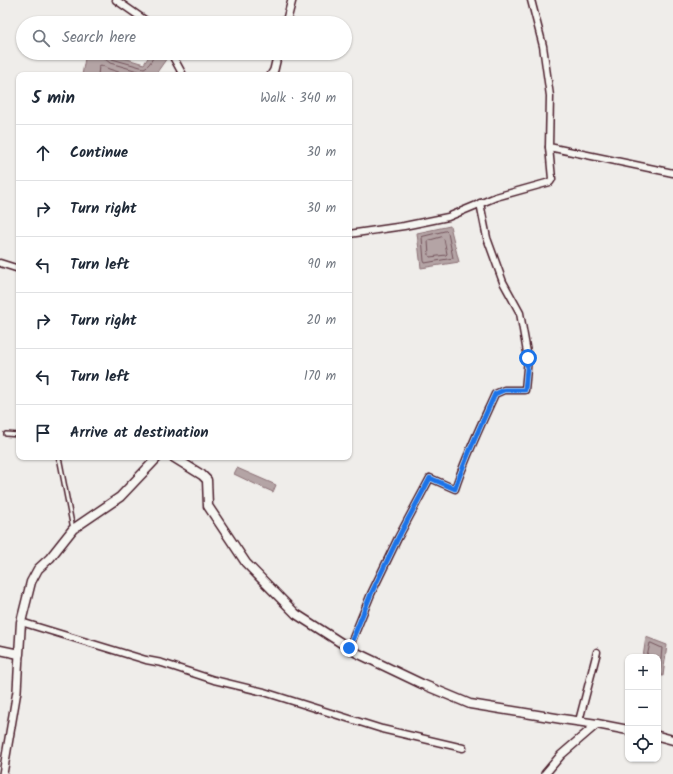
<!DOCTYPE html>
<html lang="en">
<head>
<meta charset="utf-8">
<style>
	body { margin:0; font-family:Kalam,sans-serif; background:#f2f2f3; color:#1f2937 }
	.controls { position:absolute; right:12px; bottom:12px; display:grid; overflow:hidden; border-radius:8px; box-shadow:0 1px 3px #0004 }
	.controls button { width:36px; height:36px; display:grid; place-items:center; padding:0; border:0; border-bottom:1px solid #e0e1e3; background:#fff; color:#1f2937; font:20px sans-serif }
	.stop { position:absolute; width:12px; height:12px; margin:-9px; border:3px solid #1a73e8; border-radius:50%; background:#fff }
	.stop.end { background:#1a73e8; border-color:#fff; box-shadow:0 1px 4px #0008 }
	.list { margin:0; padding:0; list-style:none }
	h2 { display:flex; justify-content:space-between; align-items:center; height:52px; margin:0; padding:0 16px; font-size:17px }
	h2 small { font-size:13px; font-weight:400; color:#747a83 }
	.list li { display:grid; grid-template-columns:26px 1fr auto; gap:12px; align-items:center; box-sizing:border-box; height:56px; padding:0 16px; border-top:1px solid #e0e1e3 }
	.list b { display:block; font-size:15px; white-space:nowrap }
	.list em { font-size:13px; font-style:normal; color:#747a83 }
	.icon { flex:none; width:22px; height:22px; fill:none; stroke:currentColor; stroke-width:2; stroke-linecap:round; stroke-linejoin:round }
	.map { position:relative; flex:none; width:673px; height:774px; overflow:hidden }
	.search { position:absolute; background:#fff; box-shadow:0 1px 3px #0004; left:16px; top:16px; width:336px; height:44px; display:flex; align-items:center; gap:10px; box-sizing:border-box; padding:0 14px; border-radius:22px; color:#747a83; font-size:15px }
	.panel { position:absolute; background:#fff; box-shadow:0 1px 3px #0004; left:16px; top:72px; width:336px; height:388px; border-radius:8px }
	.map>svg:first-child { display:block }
</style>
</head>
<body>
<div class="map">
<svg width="673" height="774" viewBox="0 0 673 774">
	<rect width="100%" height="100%" fill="#efedea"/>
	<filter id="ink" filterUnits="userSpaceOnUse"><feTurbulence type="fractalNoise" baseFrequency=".025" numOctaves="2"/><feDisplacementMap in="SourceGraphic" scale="8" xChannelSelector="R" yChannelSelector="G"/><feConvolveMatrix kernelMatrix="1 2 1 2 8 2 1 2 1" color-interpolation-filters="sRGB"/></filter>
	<g filter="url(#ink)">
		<!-- water -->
		<g fill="#b4a4a5" stroke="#8a6f74">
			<path d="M 86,53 L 107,53 L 144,64 L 151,53 L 167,53 L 167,58 L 155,75 L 82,75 Z"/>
			<path d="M 450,226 L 459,262 L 421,268 L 417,233 Z"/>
			<path d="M 237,468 L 276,485 L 273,492 L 257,485 L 234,474 Z"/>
			<path d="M 646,637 L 667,645 L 663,676 L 658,675 L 658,657 L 643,657 Z"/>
		</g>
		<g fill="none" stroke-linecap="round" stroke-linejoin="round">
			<!-- shore -->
			<g stroke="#74545c" stroke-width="1">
				<path d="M 104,53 L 105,59 L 110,63 L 145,73 L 147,75"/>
				<path d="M 109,53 L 109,56 L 112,59 L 144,68 C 149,66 154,58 154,53"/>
				<path d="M 98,75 L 99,66 L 101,65 L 109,69 L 128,75"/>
				<path d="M 446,231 L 448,233 L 453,258 L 425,263 L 424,261 L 422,237 Z"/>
				<path d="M 442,237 L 444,239 L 447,254 L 446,255 L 430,257 L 429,255 L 428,241 Z"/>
				<path d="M 647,657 L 650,643 L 651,643 L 662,648 L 660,669 L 658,671"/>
			</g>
			<defs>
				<g id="service">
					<path d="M 6,434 L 19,435"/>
					<path d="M 58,457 L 60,462 L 73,529"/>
				</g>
				<g id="minor">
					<path d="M 116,0 L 149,23"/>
					<path d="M 531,0 L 543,46 L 550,96 L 549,147 L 673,173"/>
					<path d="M 171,53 L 183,75"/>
					<path d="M 349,234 L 404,226 L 448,217 L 496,197 L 550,182 L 552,179 L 549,147"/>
					<path d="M 0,263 L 19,269"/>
					<path d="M 21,622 L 146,660 L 162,663 L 214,680 L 264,692 L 382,729 L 463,748"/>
					<path d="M 349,648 L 371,594 L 398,538 L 430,478 L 455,489 C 466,456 481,425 495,394 L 504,390 L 525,390 L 528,358 L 520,313 L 503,282 L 487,238 L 480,203"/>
					<path d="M 579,721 L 597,652"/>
				</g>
				<g id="tertiary">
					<path d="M 286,23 L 292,0"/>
					<path d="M 271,75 L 274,70 L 278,53"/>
					<path d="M 3,774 L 17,691 L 19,654"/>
					<path d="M 545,774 L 561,755 L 597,724"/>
				</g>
				<g id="secondary">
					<path d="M 173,457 L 202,475 L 207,480 L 208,506 L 246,563 L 296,614 L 357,653 L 422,684 L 470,704 L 562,719 L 597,724 L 628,730"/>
					<path d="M 0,650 L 19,654 L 21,622 L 31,582 L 38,569 L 50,558 L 73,529 L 120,497 L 158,457"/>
					<path d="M 658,736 L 673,740"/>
				</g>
			</defs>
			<!-- service casing -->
			<use href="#service" stroke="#4a1f2b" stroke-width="6"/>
			<!-- minor casing -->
			<use href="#minor" stroke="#4a1f2b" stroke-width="9"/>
			<!-- tertiary casing -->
			<use href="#tertiary" stroke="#4a1f2b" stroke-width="10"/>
			<!-- secondary casing -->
			<use href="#secondary" stroke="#4a1f2b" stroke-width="11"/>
			<!-- service -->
			<use href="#service" stroke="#f6f6f2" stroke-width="3"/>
			<!-- minor -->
			<use href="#minor" stroke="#f6f6f2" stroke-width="6"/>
			<!-- tertiary -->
			<use href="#tertiary" stroke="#f6f6f2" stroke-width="7"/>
			<!-- secondary -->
			<use href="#secondary" stroke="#f6f6f2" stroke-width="8"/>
		</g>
	</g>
	<g fill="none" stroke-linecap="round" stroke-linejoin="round" filter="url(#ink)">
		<!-- route -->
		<path stroke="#1a73e8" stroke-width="5" d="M 349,648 L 371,594 L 398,538 L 430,478 L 455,489 C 466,456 481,425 495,394 L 504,390 L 525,390 L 528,358"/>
	</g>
</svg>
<div class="controls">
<button>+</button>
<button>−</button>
<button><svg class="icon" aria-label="locate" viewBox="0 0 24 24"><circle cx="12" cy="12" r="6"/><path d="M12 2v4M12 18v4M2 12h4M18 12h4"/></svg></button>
</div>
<div class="stop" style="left:528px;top:358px"></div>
<div class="stop end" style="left:349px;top:648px"></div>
<div class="search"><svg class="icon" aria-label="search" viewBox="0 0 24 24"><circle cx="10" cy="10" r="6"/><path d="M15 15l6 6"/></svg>Search here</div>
<section class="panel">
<h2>5 min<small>Walk · 340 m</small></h2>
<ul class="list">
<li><svg class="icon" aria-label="ahead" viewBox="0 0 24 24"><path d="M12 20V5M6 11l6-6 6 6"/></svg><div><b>Continue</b></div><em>30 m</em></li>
<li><svg class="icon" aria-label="right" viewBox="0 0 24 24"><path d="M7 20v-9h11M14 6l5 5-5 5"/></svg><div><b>Turn right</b></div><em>30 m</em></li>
<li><svg class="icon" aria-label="left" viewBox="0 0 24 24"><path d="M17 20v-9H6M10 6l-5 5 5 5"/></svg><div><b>Turn left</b></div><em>90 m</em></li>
<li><svg class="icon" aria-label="right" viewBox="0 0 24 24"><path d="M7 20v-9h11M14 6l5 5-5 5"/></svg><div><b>Turn right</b></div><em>20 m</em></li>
<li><svg class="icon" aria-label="left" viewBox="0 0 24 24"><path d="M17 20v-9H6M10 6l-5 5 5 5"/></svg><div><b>Turn left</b></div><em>170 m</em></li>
<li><svg class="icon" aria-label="arrive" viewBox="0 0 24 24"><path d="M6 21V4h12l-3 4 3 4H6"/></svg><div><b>Arrive at destination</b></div></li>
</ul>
</section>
</div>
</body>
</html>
